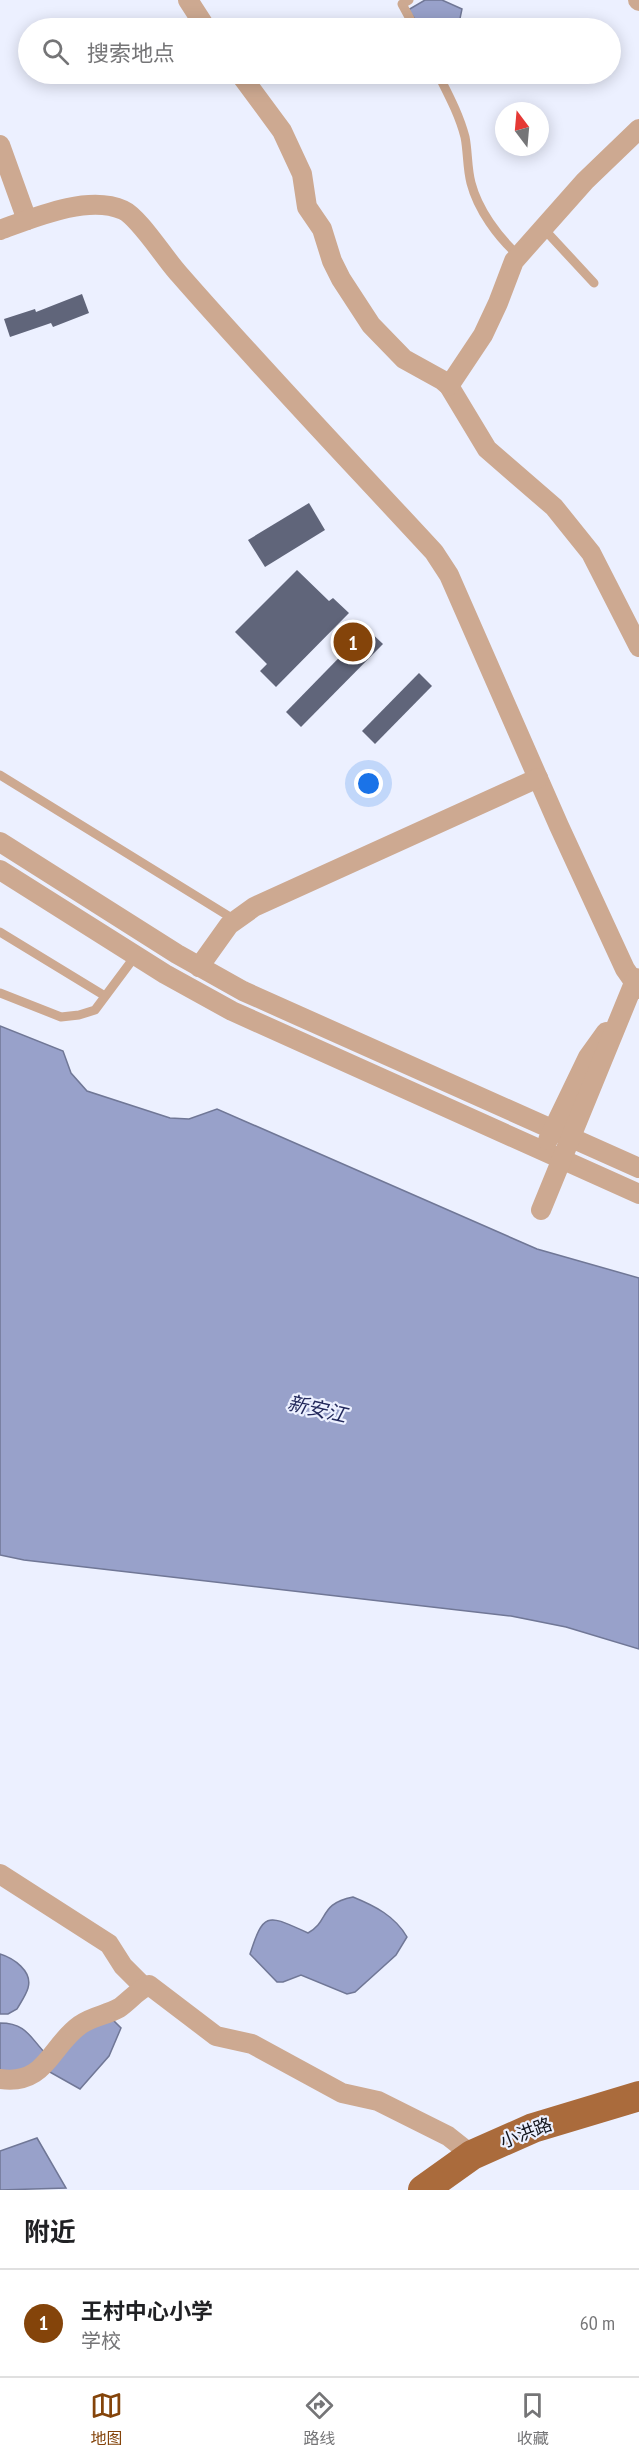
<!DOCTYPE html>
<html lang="zh">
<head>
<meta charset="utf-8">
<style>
	body { margin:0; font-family:"PT Sans Narrow","Noto Sans SC",sans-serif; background:#f2f2f2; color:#202124 }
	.compass { position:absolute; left:495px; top:102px; width:54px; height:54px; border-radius:50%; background:#fff; box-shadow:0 3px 15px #0003; rotate:344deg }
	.you { position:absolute; left:369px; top:784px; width:21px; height:21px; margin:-15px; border:4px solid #fff; border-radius:50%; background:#1a73e8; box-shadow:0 0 0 9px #1a73e833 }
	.badge { display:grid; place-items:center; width:39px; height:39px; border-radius:50%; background:#84440a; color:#fff; font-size:20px; font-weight:700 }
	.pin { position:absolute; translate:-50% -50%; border:3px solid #fff; box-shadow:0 2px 6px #0006 }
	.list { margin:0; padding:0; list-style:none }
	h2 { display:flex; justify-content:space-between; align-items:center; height:78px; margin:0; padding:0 24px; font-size:26px }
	h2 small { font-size:20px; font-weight:400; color:#757577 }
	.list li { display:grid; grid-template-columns:39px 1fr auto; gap:18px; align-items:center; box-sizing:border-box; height:108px; padding:0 24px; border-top:2px solid #e0e0e0 }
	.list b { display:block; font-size:22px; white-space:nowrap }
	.list p { margin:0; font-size:20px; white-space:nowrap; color:#757577 }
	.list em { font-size:20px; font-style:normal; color:#757577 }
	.icon { flex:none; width:33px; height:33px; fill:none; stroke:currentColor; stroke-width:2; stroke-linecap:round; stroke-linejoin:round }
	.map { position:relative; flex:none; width:639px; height:2190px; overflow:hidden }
	.search { position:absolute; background:#fff; box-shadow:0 3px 15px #0003; left:18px; right:18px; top:18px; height:66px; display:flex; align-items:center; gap:15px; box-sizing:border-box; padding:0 21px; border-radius:33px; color:#757577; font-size:22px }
	.sheet { height:186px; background:#fff }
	nav { display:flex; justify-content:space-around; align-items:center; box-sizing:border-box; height:84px; border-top:2px solid #e0e0e0; background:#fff; font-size:16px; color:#757577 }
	nav a { display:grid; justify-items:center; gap:3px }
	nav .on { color:#84440a }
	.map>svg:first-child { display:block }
</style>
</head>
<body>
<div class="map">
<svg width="639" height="2190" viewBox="0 0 639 2190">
	<rect width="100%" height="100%" fill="#ecf0ff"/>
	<!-- water -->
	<g fill="#98a1ca" stroke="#707796" stroke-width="1.5">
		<path d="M 425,0 L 442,0 L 462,9 L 458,28 L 422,28 L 408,10 Z"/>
		<path d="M 0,1026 L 63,1051 L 71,1073 L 87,1091 L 170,1118 L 189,1119 L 217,1109 L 537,1249 L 639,1278 L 639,1649 L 566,1627 L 511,1616 L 24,1560 L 0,1555 Z"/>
		<path d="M 353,1897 C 375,1906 395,1916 407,1937 L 396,1955 L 355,1992 L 347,1994 L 301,1975 L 283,1982 L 277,1982 L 250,1954 C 264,1910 268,1915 308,1933 C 330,1921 318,1904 353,1897 Z"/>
		<path d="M 0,1954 C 13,1958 33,1971 28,1988 C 26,1995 21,2002 17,2009 L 8,2014 L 0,2014 Z"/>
		<path d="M 111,2018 L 121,2028 L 109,2056 L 80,2089 L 48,2071 L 80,2031 Z"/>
		<path d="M 0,2023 C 27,2023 30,2038 47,2055 L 39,2065 L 0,2076 Z"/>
		<path d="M 37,2138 L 66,2188 L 0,2190 L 0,2151 Z"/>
	</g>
	<!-- building -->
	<g fill="#60657a">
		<path d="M 82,294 L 89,313 L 53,327 L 51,323 L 10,337 L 4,319 L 35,309 L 36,312 Z"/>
		<path d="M 309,503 L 325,530 L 265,567 L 248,540 Z"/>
		<path d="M 297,570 L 329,601 L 333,598 L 349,613 L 276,687 L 260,671 L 267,664 L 235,632 Z"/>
		<path d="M 367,629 L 383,644 L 301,727 L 286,712 Z"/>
		<path d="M 419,673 L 432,686 L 375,744 L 362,731 Z"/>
	</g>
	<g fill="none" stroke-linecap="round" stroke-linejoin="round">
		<!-- service -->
		<g stroke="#cda991" stroke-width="9">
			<path d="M 409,0 L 402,4 L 415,28"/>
			<path d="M 438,74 C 448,94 459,114 465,137 C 468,152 467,168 471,183 C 478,210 498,237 518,255"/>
			<path d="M 543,228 L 594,283"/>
			<path d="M 0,775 L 235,920"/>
			<path d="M 0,932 L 105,996"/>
			<path d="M 0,993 L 61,1017 L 79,1015 L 95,1010 L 136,955"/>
		</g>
		<!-- minor -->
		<g stroke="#cda991" stroke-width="20">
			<path d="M 188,0 L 206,28"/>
			<path d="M 638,0 L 639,1"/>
			<path d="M 240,74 L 282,131 L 302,174 L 307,207 L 322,229 L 332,261 L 341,279 L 371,325 L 404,359 L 442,380 L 449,386 L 487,449 L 554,507 L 591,553 L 639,647"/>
			<path d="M 0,145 L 27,220"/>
			<path d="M 0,230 C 33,218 88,194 123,210 C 139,217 165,259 179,274 C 262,369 349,460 434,552 L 449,575 L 559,826 L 625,969 L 639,989"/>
			<path d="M 449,386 L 483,335 L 498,303 L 514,261 L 585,181 L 639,129"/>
			<path d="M 0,842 L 177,954 L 243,991 L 639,1168"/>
			<path d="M 0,870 L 165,974 L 232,1011 L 639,1194"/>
			<path d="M 199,967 L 229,925 L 254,907 L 538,778"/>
			<path d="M 548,1140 L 588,1057 L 606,1032"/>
			<path d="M 541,1210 L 636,978"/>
			<path d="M 0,1874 L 109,1944 L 123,1966 L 144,1987"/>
			<path d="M 0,2079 C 46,2086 50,2046 80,2025 C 92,2016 107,2015 119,2008 C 129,2001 138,1990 149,1985 L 216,2036 L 252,2044 L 342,2093 L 378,2101 L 448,2136 L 472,2155"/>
		</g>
		<!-- primary -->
		<path stroke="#aa6b3c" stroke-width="30" d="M 423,2190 L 472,2155 L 533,2128 L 639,2096"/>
	</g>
	<g text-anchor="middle" stroke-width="4.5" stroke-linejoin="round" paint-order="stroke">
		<!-- street labels -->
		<g font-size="18" fill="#12141c" stroke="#ecf0ff">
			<text transform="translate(526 2133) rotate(-21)" y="6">小洪路</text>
		</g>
		<!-- water labels -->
		<g font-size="20" font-style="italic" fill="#242a5d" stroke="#ecf0ff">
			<text transform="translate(317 1409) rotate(13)" y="7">新安江</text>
		</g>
	</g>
</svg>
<svg class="compass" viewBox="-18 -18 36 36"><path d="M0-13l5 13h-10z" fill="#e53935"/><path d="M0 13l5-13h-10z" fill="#757577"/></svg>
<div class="you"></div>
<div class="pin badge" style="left:353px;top:642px">1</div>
<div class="search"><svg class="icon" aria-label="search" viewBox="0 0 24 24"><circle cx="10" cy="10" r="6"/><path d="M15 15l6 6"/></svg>搜索地点</div>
</div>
<section class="sheet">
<h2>附近<small></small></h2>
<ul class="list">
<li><span class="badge">1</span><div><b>王村中心小学</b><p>学校</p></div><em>60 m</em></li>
</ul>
</section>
<nav>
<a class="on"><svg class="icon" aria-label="map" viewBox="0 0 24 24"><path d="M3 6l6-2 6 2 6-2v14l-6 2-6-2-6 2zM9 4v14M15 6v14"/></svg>地图</a>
<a><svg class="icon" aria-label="directions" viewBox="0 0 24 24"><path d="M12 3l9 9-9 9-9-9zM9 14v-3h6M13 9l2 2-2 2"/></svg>路线</a>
<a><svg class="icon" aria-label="saved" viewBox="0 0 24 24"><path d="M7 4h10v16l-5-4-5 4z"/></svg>收藏</a>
</nav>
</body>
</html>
